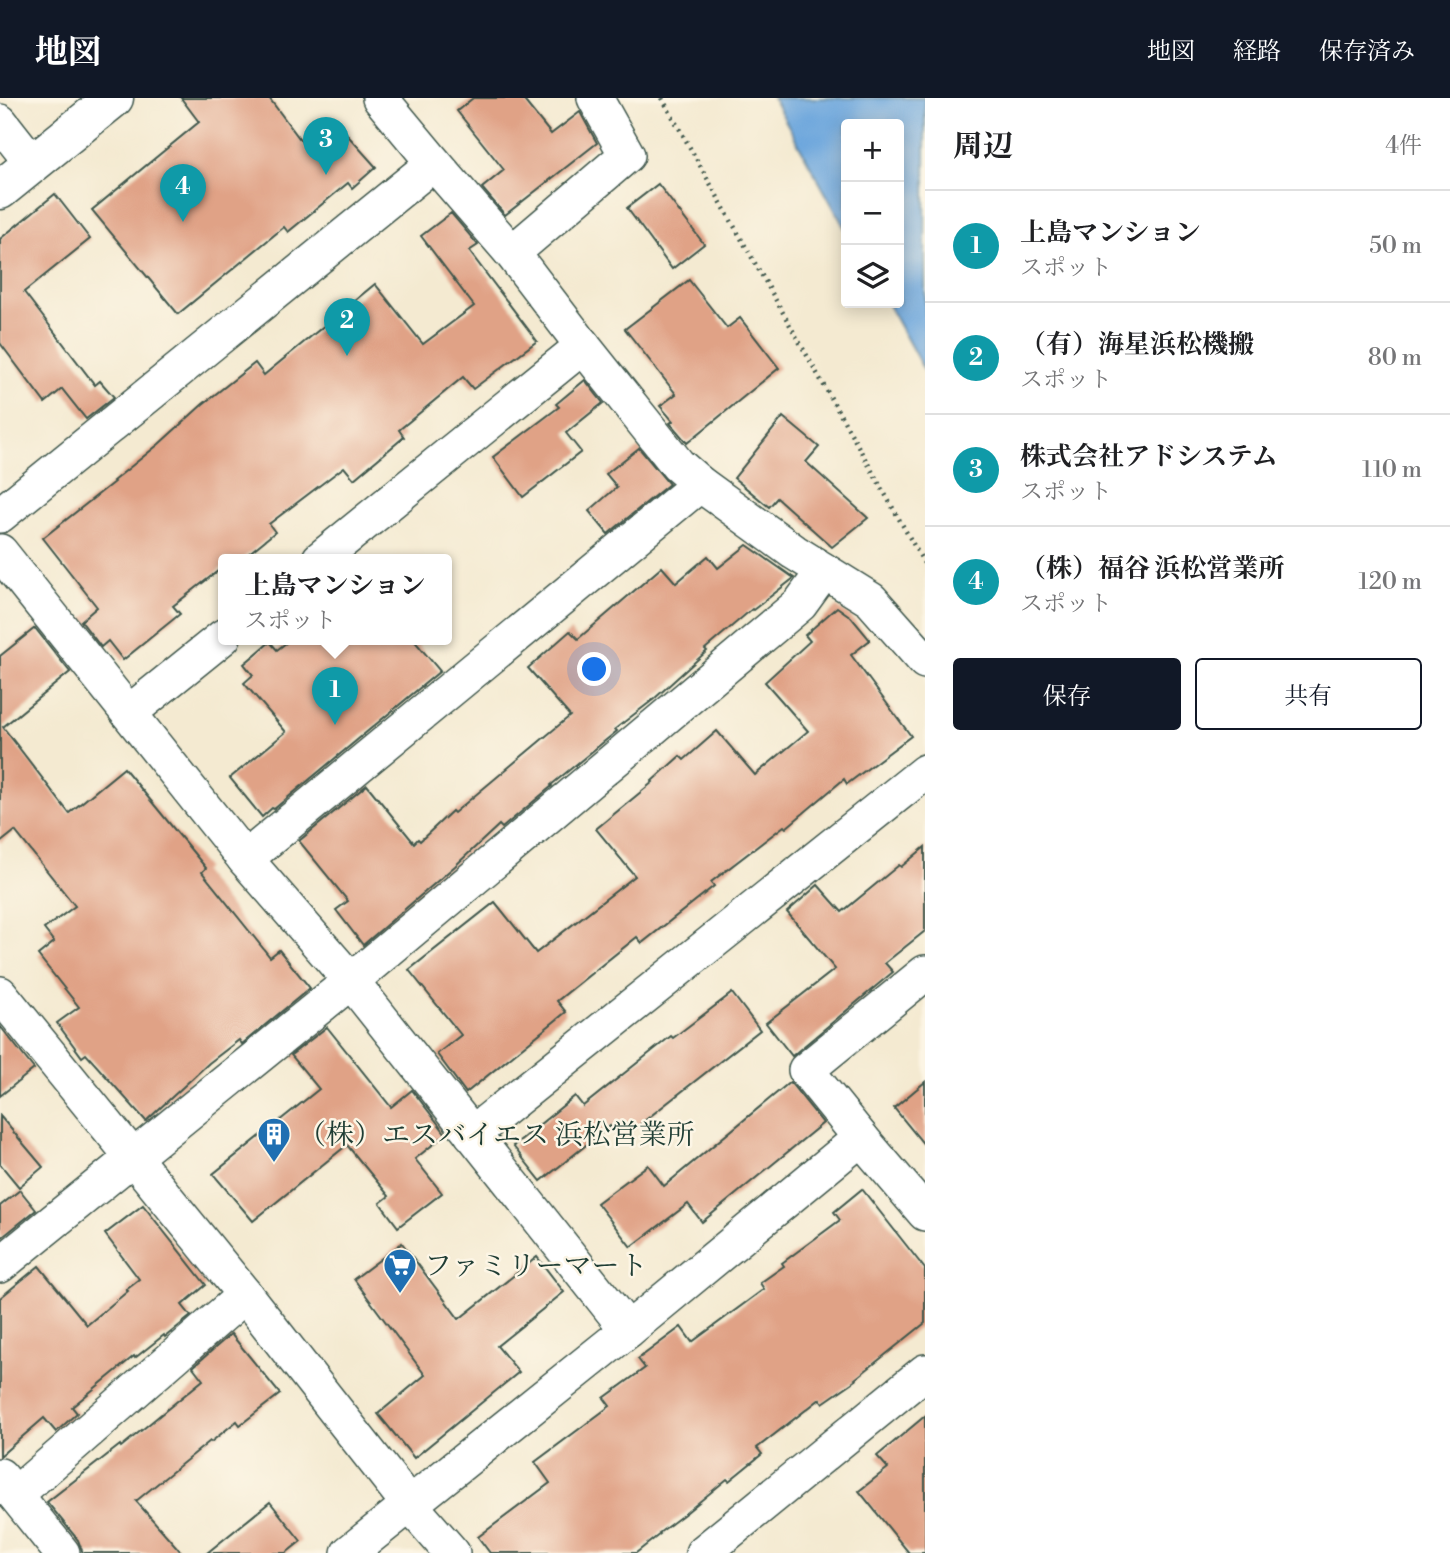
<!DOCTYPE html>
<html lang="ja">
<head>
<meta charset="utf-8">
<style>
	body { margin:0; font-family:"Libre Bodoni","Noto Serif JP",serif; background:#f6f6f6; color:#202124 }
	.controls { position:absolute; right:21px; top:21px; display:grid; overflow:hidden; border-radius:7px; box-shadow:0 4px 18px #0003 }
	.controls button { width:63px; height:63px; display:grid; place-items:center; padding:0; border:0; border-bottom:2px solid #e0e0e0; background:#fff; color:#202124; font:35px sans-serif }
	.you { position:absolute; left:595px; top:572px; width:24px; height:24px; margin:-18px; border:5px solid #fff; border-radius:50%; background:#1a73e8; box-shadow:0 0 0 10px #1a73e833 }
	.badge { display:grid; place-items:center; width:46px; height:46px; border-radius:50%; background:#111827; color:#fff; font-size:23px; font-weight:700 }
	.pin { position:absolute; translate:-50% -58px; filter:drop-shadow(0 2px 4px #0008) }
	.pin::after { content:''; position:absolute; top:37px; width:24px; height:21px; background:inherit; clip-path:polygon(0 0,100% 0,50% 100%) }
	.popup { position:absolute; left:218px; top:456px; width:234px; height:91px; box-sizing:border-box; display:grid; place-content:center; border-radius:7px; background:#fff; filter:drop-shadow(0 2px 5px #0005); font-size:23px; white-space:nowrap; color:#757577 }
	.popup b { font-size:26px; color:#202124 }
	.popup::after { content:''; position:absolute; left:50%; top:100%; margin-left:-14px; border:14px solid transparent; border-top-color:#fff }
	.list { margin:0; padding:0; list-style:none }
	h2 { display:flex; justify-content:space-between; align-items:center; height:91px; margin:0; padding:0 28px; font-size:30px }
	h2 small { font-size:23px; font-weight:400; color:#757577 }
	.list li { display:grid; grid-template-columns:46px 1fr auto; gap:21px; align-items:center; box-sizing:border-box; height:112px; padding:0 28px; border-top:2px solid #e0e0e0 }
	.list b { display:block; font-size:26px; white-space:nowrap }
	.list p { margin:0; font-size:23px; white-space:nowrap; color:#757577 }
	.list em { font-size:23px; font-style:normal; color:#757577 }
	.actions { display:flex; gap:14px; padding:21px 28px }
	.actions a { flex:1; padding:16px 0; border:2px solid #111827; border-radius:7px; text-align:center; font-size:24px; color:#111827 }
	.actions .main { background:#111827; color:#fff }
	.icon { flex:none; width:38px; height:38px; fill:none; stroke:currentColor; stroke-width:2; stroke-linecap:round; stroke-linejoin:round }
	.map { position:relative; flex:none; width:925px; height:1455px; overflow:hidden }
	header { display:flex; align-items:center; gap:42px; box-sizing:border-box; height:98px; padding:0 35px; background:#111827; color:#fff }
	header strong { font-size:33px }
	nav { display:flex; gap:38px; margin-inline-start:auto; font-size:24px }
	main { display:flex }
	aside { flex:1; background:#fff }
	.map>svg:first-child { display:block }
</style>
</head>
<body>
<header>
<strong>地図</strong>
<nav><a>地図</a><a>経路</a><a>保存済み</a></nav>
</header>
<main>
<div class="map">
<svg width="925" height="1455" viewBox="0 0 925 1455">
	<rect width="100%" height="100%" fill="#fcf5e5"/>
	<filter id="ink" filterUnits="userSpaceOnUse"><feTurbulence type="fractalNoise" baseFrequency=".0143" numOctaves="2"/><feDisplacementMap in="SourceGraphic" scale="14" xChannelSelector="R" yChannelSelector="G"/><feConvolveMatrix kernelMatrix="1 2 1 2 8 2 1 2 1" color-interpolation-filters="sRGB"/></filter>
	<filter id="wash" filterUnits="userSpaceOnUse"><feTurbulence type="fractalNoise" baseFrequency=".00686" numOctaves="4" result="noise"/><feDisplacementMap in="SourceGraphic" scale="28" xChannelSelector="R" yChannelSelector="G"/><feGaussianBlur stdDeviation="1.57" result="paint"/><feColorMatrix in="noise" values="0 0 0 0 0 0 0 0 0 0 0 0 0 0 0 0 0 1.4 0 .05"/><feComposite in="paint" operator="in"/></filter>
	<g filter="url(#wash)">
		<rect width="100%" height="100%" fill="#f4ead1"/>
		<!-- water -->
		<path fill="#6ea7dd" stroke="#467288" stroke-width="2" d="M 773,0 L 924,0 L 925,3 L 925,274 L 887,205 L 899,205 L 899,26 L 846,26 L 846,132 Z"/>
		<g id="blocks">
			<!-- building -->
			<g fill="#e0a286">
				<path d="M 181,0 L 269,0 L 311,56 L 342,31 L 376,69 L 352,90 L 348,85 L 288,134 L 284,129 L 178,216 L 92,112 L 199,24 Z"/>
				<path d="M 473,0 L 522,0 L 551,36 L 580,14 L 597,45 L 505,117 L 482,90 L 504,72 L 457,13 Z"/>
				<path d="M 658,86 L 704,146 L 672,171 L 627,110 Z"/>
				<path d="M 55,96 L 90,141 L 24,194 L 95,287 L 100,283 L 114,299 L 86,321 L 62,291 L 45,305 L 0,245 L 0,141 Z"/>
				<path d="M 451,115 L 478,147 L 469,153 L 537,243 L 473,291 L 463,279 L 399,332 L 404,339 L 354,381 L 344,369 L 269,426 L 275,434 L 242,461 L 223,461 L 223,469 L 173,508 L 180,516 L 123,562 L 108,543 L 101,549 L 81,523 L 97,509 L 43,440 L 114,384 L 113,383 L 159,346 L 203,306 L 255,265 L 264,277 L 375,186 L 423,246 L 474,208 L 421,138 Z"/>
				<path d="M 689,182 L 727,230 L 740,220 L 779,270 L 687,345 L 670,325 L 673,323 L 660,308 L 676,296 L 625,231 Z"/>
				<path d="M 585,282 L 603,305 L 566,335 L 581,354 L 523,399 L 493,359 L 559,309 L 556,306 Z"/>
				<path d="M 783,319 L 819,349 L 806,364 L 868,420 L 832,449 L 777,400 L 769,409 L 734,380 Z"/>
				<path d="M 639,350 L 669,386 L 608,436 L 589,413 L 617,389 L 606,376 Z"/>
				<path d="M 747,447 L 794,480 L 753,512 L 752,511 L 705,551 L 707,553 L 654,601 L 615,631 L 617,633 L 551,687 L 552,688 L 502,730 L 499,727 L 455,768 L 363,847 L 336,812 L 348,803 L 299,743 L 367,687 L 414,745 L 418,741 L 420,743 L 452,713 L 454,715 L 570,618 L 528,570 L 570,533 L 578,541 L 662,469 L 676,485 L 708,458 L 718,470 Z"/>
				<path d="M 837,509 L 851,519 L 870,542 L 851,557 L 911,638 L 847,686 L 844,681 L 786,730 L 784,728 L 711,784 L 714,788 L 642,845 L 637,839 L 557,903 L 566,914 L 466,995 L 437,956 L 461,937 L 409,872 L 495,804 L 536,855 L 635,778 L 596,731 L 653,684 L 652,683 L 680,658 L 684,662 L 717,633 L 755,677 L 808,633 L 765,584 L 810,543 L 805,537 Z"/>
				<path d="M 35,530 L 70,574 L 3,629 L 69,715 L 124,670 L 206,770 L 202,774 L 270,859 L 279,852 L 310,890 L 242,946 L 239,942 L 209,965 L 146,1023 L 86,956 L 82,959 L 57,925 L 79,909 L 38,857 L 54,844 L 44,831 L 75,808 L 15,733 L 0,745 L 0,558 Z"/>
				<path d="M 291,541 L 413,541 L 440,573 L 274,711 L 272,710 L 262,719 L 230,680 L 286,634 L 244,585 L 253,577 L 244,566 L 270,544 L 277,552 Z"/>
				<path d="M 925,749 L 925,833 L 885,865 L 893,874 L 792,958 L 766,925 L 835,871 L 787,814 L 818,787 L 842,814 L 899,767 L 901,769 Z"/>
				<path d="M 732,895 L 760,932 L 620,1042 L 610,1028 L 541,1083 L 513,1048 L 575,998 L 583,1008 L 671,938 L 673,940 Z"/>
				<path d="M 0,928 L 34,971 L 0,998 Z"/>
				<path d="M 327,929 L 391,1009 L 412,992 L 446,1036 L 415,1061 L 442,1095 L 398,1129 L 380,1105 L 389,1098 L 347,1047 L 253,1123 L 213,1076 L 319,991 L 291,957 Z"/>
				<path d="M 790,984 L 823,1025 L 702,1124 L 688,1106 L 631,1149 L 597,1105 L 648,1067 L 664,1088 Z"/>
				<path d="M 925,984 L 925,1048 L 894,1010 Z"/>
				<path d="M 0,1018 L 43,1069 L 19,1089 L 0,1066 Z"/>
				<path d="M 862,1091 L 925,1171 L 925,1225 L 855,1281 L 856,1282 L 823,1305 L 820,1301 L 757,1350 L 762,1356 L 729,1383 L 727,1381 L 687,1414 L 659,1435 L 660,1436 L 636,1455 L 490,1455 L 478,1439 L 550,1385 L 535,1364 L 610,1308 L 604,1300 L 645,1270 L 638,1261 L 681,1229 L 692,1244 L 764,1191 L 760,1185 L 784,1168 L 782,1165 L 840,1122 L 834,1114 Z"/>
				<path d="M 20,1092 L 36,1112 L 0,1141 L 0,1108 Z"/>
				<path d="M 143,1107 L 206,1187 L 182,1207 L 191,1218 L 165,1239 L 164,1237 L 135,1260 L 134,1258 L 72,1309 L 77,1315 L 56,1334 L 44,1320 L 0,1358 L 0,1200 L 39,1168 L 87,1227 L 128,1193 L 126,1191 L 139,1181 L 105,1136 Z"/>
				<path d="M 402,1145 L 459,1221 L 537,1159 L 564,1194 L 497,1248 L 519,1274 L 414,1360 L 378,1316 L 425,1277 L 354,1181 Z"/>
				<path d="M 231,1236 L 280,1296 L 240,1327 L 237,1323 L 211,1344 L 210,1343 L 136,1403 L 182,1455 L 83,1455 L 78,1442 L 47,1404 L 120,1347 L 121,1349 L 203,1282 L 193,1269 Z"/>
				<path d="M 925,1318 L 925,1455 L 909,1455 L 859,1393 L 888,1370 L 877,1358 Z"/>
				<path d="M 270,1404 L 301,1443 L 286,1455 L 207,1455 Z"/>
			</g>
		</g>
	</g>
	<g filter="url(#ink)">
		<use href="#blocks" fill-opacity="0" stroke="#3f574c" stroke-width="2"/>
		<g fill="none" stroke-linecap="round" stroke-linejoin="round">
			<defs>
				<g id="minor">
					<path d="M 380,0 L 434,65 L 512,155 L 583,248 L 678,367 L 700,386 L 794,454 L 871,502 L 925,563"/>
					<path d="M 0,24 L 33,66"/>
					<path d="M 512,155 L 627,57 L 595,0"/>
					<path d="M 0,417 L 434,65"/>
					<path d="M 0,454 L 245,761 L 351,883 L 628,1232"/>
					<path d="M 320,461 L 583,248"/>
					<path d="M 130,614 L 223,539"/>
					<path d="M 245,761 L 700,386"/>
					<path d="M 0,896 L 245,1197 L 409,1406 L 452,1455"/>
					<path d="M 472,1036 L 925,674"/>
					<path d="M 861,1040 L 806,972 L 925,875"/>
					<path d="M 0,1167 L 351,883 L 800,506 L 824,473"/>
					<path d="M 0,1378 L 62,1455"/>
					<path d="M 16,1396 L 245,1197"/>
					<path d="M 349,1455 L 628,1232 L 861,1040 L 925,1115"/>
					<path d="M 703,1455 L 925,1274"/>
				</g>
				<path id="tertiary" d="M 0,92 L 114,0"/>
			</defs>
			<!-- minor casing -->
			<use href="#minor" stroke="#3f574c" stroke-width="38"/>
			<!-- tertiary casing -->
			<use href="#tertiary" stroke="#3f574c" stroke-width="41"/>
			<!-- path -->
			<path stroke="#3f574c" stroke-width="4.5" stroke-dasharray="2 5" stroke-linecap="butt" d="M 662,0 L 925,467"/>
			<!-- minor -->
			<use href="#minor" stroke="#fff" stroke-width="35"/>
			<!-- tertiary -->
			<use href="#tertiary" stroke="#fff" stroke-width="38"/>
		</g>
	</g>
	<!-- icons -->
	<defs>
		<symbol id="building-pin" viewBox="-11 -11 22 30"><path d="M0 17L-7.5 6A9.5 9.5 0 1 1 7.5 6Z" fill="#1f6fb2" stroke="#fcf5e5"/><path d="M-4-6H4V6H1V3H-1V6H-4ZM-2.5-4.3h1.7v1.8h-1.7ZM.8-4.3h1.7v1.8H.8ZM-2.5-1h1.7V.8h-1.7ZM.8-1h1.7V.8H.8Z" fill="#fff"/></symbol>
		<symbol id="supermarket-pin" viewBox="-11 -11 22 30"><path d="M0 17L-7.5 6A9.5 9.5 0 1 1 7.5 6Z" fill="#1f6fb2" stroke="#fcf5e5"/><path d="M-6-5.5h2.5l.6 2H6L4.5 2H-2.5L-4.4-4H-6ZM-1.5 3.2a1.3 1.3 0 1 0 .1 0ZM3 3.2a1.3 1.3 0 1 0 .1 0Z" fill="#fff"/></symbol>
	</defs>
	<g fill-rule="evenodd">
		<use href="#building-pin" x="255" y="1017" width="38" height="52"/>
		<use href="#supermarket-pin" x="381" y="1148" width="38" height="52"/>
	</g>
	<g text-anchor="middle" stroke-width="5" stroke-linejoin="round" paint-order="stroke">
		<!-- poi labels -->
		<g font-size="28" fill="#1f3d34" stroke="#fcf5e5" text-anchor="start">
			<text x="298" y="1046">（株）エスバイエス 浜松営業所</text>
			<text x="424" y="1177">ファミリーマート</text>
		</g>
	</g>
</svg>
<div class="controls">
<button>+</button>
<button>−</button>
<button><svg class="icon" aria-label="layers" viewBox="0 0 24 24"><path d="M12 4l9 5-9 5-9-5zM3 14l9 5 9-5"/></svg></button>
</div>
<div class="you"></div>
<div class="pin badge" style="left:335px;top:627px;background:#0f9aa8">1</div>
<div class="popup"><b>上島マンション</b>スポット</div>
<div class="pin badge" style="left:347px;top:258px;background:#0f9aa8">2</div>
<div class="pin badge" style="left:326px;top:77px;background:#0f9aa8">3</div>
<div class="pin badge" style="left:183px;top:124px;background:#0f9aa8">4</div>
</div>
<aside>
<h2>周辺<small>4件</small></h2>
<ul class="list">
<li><span class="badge" style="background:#0f9aa8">1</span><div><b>上島マンション</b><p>スポット</p></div><em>50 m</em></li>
<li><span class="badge" style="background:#0f9aa8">2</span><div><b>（有）海星浜松機搬</b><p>スポット</p></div><em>80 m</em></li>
<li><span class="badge" style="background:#0f9aa8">3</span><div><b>株式会社アドシステム</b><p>スポット</p></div><em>110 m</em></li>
<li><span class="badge" style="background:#0f9aa8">4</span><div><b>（株）福谷 浜松営業所</b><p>スポット</p></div><em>120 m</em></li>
</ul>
<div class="actions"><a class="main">保存</a><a>共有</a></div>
</aside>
</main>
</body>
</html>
